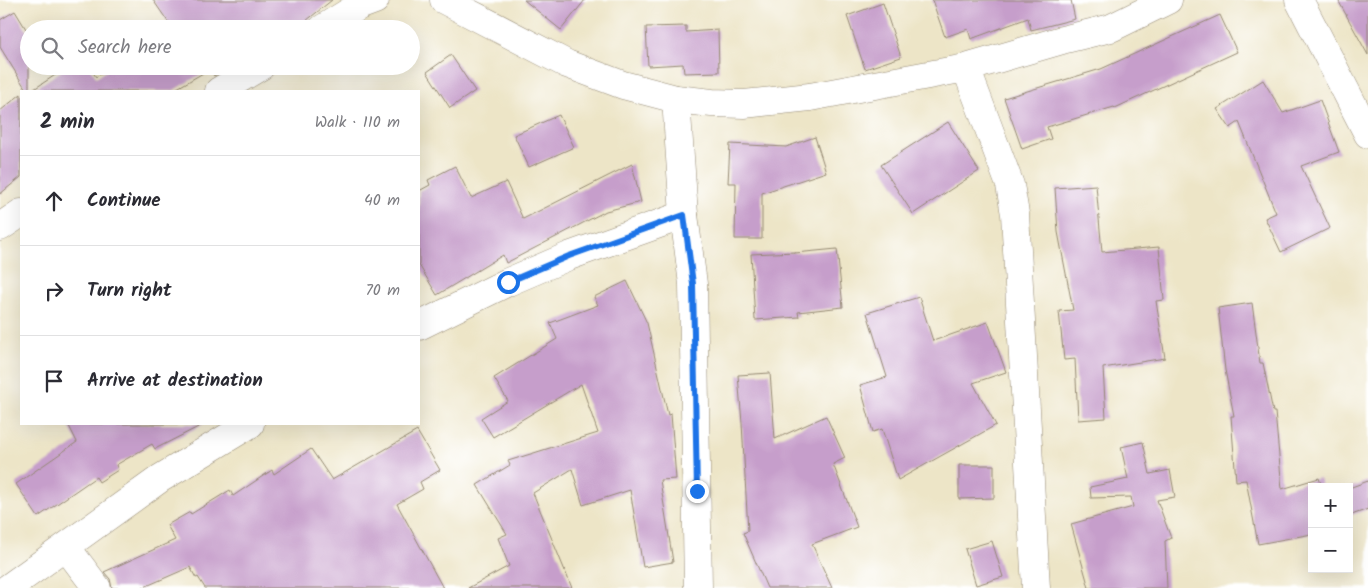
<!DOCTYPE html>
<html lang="en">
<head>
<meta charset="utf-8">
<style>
	body { margin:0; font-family:Kalam,sans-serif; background:#f7f7f7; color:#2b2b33 }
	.controls { position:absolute; right:15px; bottom:15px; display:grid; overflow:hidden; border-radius:0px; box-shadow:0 5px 20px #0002 }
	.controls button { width:45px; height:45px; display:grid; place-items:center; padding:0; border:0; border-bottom:1px solid #e1e1e2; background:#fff; color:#2b2b33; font:25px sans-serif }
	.stop { position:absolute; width:15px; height:15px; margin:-11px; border:4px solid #1a73e8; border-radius:50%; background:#fff }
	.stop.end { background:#1a73e8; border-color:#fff; box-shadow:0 1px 5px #0008 }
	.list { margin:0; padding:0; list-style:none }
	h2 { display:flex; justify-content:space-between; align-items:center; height:65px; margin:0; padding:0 20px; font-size:21px }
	h2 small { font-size:16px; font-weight:400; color:#7c7c81 }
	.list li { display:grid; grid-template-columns:32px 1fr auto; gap:15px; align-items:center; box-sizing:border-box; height:90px; padding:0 20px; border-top:1px solid #e1e1e2 }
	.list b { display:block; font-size:19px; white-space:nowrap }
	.list em { font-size:16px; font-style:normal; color:#7c7c81 }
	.icon { flex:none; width:28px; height:28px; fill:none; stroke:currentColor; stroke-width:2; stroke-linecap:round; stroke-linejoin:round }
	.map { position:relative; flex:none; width:1368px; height:588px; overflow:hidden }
	.search { position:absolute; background:#fff; box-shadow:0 5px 20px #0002; left:20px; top:20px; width:400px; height:55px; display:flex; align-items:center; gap:12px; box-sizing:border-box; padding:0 18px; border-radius:28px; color:#7c7c81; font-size:19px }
	.panel { position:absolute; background:#fff; box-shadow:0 5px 20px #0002; left:20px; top:90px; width:400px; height:335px; border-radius:0px }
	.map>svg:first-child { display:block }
</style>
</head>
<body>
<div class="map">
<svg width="1368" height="588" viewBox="0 0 1368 588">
	<rect width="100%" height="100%" fill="#fff"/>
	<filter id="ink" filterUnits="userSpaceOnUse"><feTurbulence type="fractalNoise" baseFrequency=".02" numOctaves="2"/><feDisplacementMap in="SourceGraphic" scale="10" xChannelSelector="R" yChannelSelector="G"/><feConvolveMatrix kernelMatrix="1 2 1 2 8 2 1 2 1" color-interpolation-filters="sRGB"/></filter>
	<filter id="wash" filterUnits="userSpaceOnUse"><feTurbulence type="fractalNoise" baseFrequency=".0096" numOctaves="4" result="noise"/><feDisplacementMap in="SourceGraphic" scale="20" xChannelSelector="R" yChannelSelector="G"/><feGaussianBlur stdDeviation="1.12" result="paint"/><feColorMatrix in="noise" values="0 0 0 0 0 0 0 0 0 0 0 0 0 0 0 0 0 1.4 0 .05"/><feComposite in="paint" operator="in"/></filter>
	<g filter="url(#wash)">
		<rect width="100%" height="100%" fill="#ede5c7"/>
		<g id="blocks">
			<!-- building -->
			<g fill="#c69ecb">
				<path d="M 153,0 L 332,0 L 296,29 L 173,29 Z"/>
				<path d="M 524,0 L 585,0 L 561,30 Z"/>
				<path d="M 932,0 L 1071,0 L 1075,19 L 1031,30 L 1028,18 L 971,39 L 968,29 L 945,37 Z"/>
				<path d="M 1338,0 L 1368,0 L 1368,55 Z"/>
				<path d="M 883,3 L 901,57 L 865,69 L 847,16 Z"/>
				<path d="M 15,11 L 29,34 L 29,91 L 27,91 L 0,47 L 0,20 Z"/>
				<path d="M 1220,15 L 1237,52 L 1115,108 L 1114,107 L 1047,127 L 1051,139 L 1022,149 L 1004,98 L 1101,69 Z"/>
				<path d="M 686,26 L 686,32 L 718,30 L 719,72 L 684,73 L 683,64 L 648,66 L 646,27 Z"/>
				<path d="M 451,55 L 475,91 L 450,108 L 427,72 Z"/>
				<path d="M 69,66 L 89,66 L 96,77 L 114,66 L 230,66 L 214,76 L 210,69 L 172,91 L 31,91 Z"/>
				<path d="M 1263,80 L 1283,113 L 1320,100 L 1339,152 L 1301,166 L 1330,228 L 1281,252 L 1265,218 L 1276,213 L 1239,122 L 1230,128 L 1217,109 Z"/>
				<path d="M 21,94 L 21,177 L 0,194 L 0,111 Z"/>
				<path d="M 559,115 L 574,147 L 529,167 L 514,135 Z"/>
				<path d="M 948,122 L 979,171 L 913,214 L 881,165 Z"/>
				<path d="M 815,137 L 826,172 L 762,193 L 762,239 L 735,239 L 736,183 L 728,183 L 730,144 L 786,147 Z"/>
				<path d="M 632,164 L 641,202 L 606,211 L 506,263 L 503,255 L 437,295 L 419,265 L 419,191 L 430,185 L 428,180 L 455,166 L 471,198 L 506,182 L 523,219 Z"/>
				<path d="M 1096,185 L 1102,252 L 1159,247 L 1164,300 L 1156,301 L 1165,358 L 1103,368 L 1106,418 L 1078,420 L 1075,359 L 1064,360 L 1059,311 L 1073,310 L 1058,232 L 1055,188 Z"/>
				<path d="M 837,249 L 843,307 L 798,312 L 799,317 L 755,320 L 751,254 L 795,252 L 795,253 Z"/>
				<path d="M 627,281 L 647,323 L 668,415 L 671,414 L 676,479 L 660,480 L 673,562 L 643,567 L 630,490 L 583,505 L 572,469 L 533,493 L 572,588 L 468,588 L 509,566 L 498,538 L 507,534 L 477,485 L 510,465 L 508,461 L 598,433 L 581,384 L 493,437 L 481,418 L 508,401 L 494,378 L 557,339 L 550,323 L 598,305 L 594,297 Z"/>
				<path d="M 919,297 L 933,341 L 988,322 L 1006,372 L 973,383 L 996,425 L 898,480 L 882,429 L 873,432 L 860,385 L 887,377 L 867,313 Z"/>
				<path d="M 1252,303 L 1260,363 L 1263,363 L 1273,412 L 1275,412 L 1282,489 L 1319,478 L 1322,487 L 1312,487 L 1312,534 L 1258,544 L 1246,480 L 1236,481 L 1231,416 L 1234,416 L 1225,370 L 1218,308 Z"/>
				<path d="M 770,373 L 775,439 L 826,416 L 845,458 L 833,464 L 857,527 L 812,544 L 832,588 L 767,588 L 743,533 L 748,531 L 742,423 L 738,375 Z"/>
				<path d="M 68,424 L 204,424 L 155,449 L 152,444 L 116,465 L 118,470 L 99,482 L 96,477 L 38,517 L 16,484 L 77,442 Z"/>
				<path d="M 417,431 L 440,470 L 420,482 L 423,489 L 397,504 L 443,588 L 205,588 L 198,577 L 196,578 L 190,567 L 142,588 L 112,588 L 110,579 L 104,572 L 175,540 L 167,525 L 190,512 L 191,514 L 230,490 L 233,496 L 272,470 L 274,474 L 311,449 L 332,480 Z"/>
				<path d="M 1143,442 L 1150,474 L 1170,470 L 1175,497 L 1157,500 L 1171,538 L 1165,541 L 1167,588 L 1089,588 L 1071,524 L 1133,507 L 1131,497 L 1091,498 L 1090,487 L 1128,479 L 1121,447 Z"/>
				<path d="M 959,465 L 994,465 L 994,498 L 959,499 Z"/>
				<path d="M 1368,481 L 1368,509 L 1349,516 L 1349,488 Z"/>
				<path d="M 992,541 L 1003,577 L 976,585 L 965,549 Z"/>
			</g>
		</g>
	</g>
	<g filter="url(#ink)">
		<use href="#blocks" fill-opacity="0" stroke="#948872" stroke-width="1"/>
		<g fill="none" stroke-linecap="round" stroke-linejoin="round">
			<defs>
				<g id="minor">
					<path d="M 444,0 L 567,64 L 623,85 L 676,99 L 712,103 L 744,104 L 810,97 L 966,68 L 1062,40 L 1111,28 L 1168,0"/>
					<path d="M 1299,0 L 1368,134"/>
					<path d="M 322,29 L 359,6 L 375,0"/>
					<path d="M 966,68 L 1010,185 L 1015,214 L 1036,588"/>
					<path d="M 219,91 L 261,66"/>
					<path d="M 676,99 L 684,215 L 693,284 L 698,588"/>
					<path d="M 0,227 L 21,213"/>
					<path d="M 419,326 L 508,282 L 569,256 L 684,215"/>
					<path d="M 66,547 L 97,588"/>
					<path d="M 8,588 L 161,478 L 250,424"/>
				</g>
			</defs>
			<!-- minor casing -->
			<use href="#minor" stroke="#948872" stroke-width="29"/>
			<!-- minor -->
			<use href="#minor" stroke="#fff" stroke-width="28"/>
		</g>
	</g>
	<g fill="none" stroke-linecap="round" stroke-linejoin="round" filter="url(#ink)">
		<!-- route -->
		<path stroke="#1a73e8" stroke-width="6" d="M 508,282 L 569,256 L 684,215 L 693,284 L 697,491"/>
	</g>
</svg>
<div class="controls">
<button>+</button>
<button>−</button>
</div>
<div class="stop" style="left:508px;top:282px"></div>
<div class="stop end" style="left:697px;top:491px"></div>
<div class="search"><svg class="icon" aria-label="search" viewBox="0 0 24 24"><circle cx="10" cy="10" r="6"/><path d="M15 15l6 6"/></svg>Search here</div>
<section class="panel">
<h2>2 min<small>Walk · 110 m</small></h2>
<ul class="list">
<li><svg class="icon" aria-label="ahead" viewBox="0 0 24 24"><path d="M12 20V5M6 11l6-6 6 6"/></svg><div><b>Continue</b></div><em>40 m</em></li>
<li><svg class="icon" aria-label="right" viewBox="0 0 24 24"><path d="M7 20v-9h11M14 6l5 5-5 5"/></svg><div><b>Turn right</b></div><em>70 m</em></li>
<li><svg class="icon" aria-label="arrive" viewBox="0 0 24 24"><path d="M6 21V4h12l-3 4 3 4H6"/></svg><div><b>Arrive at destination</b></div></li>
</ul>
</section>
</div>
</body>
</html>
